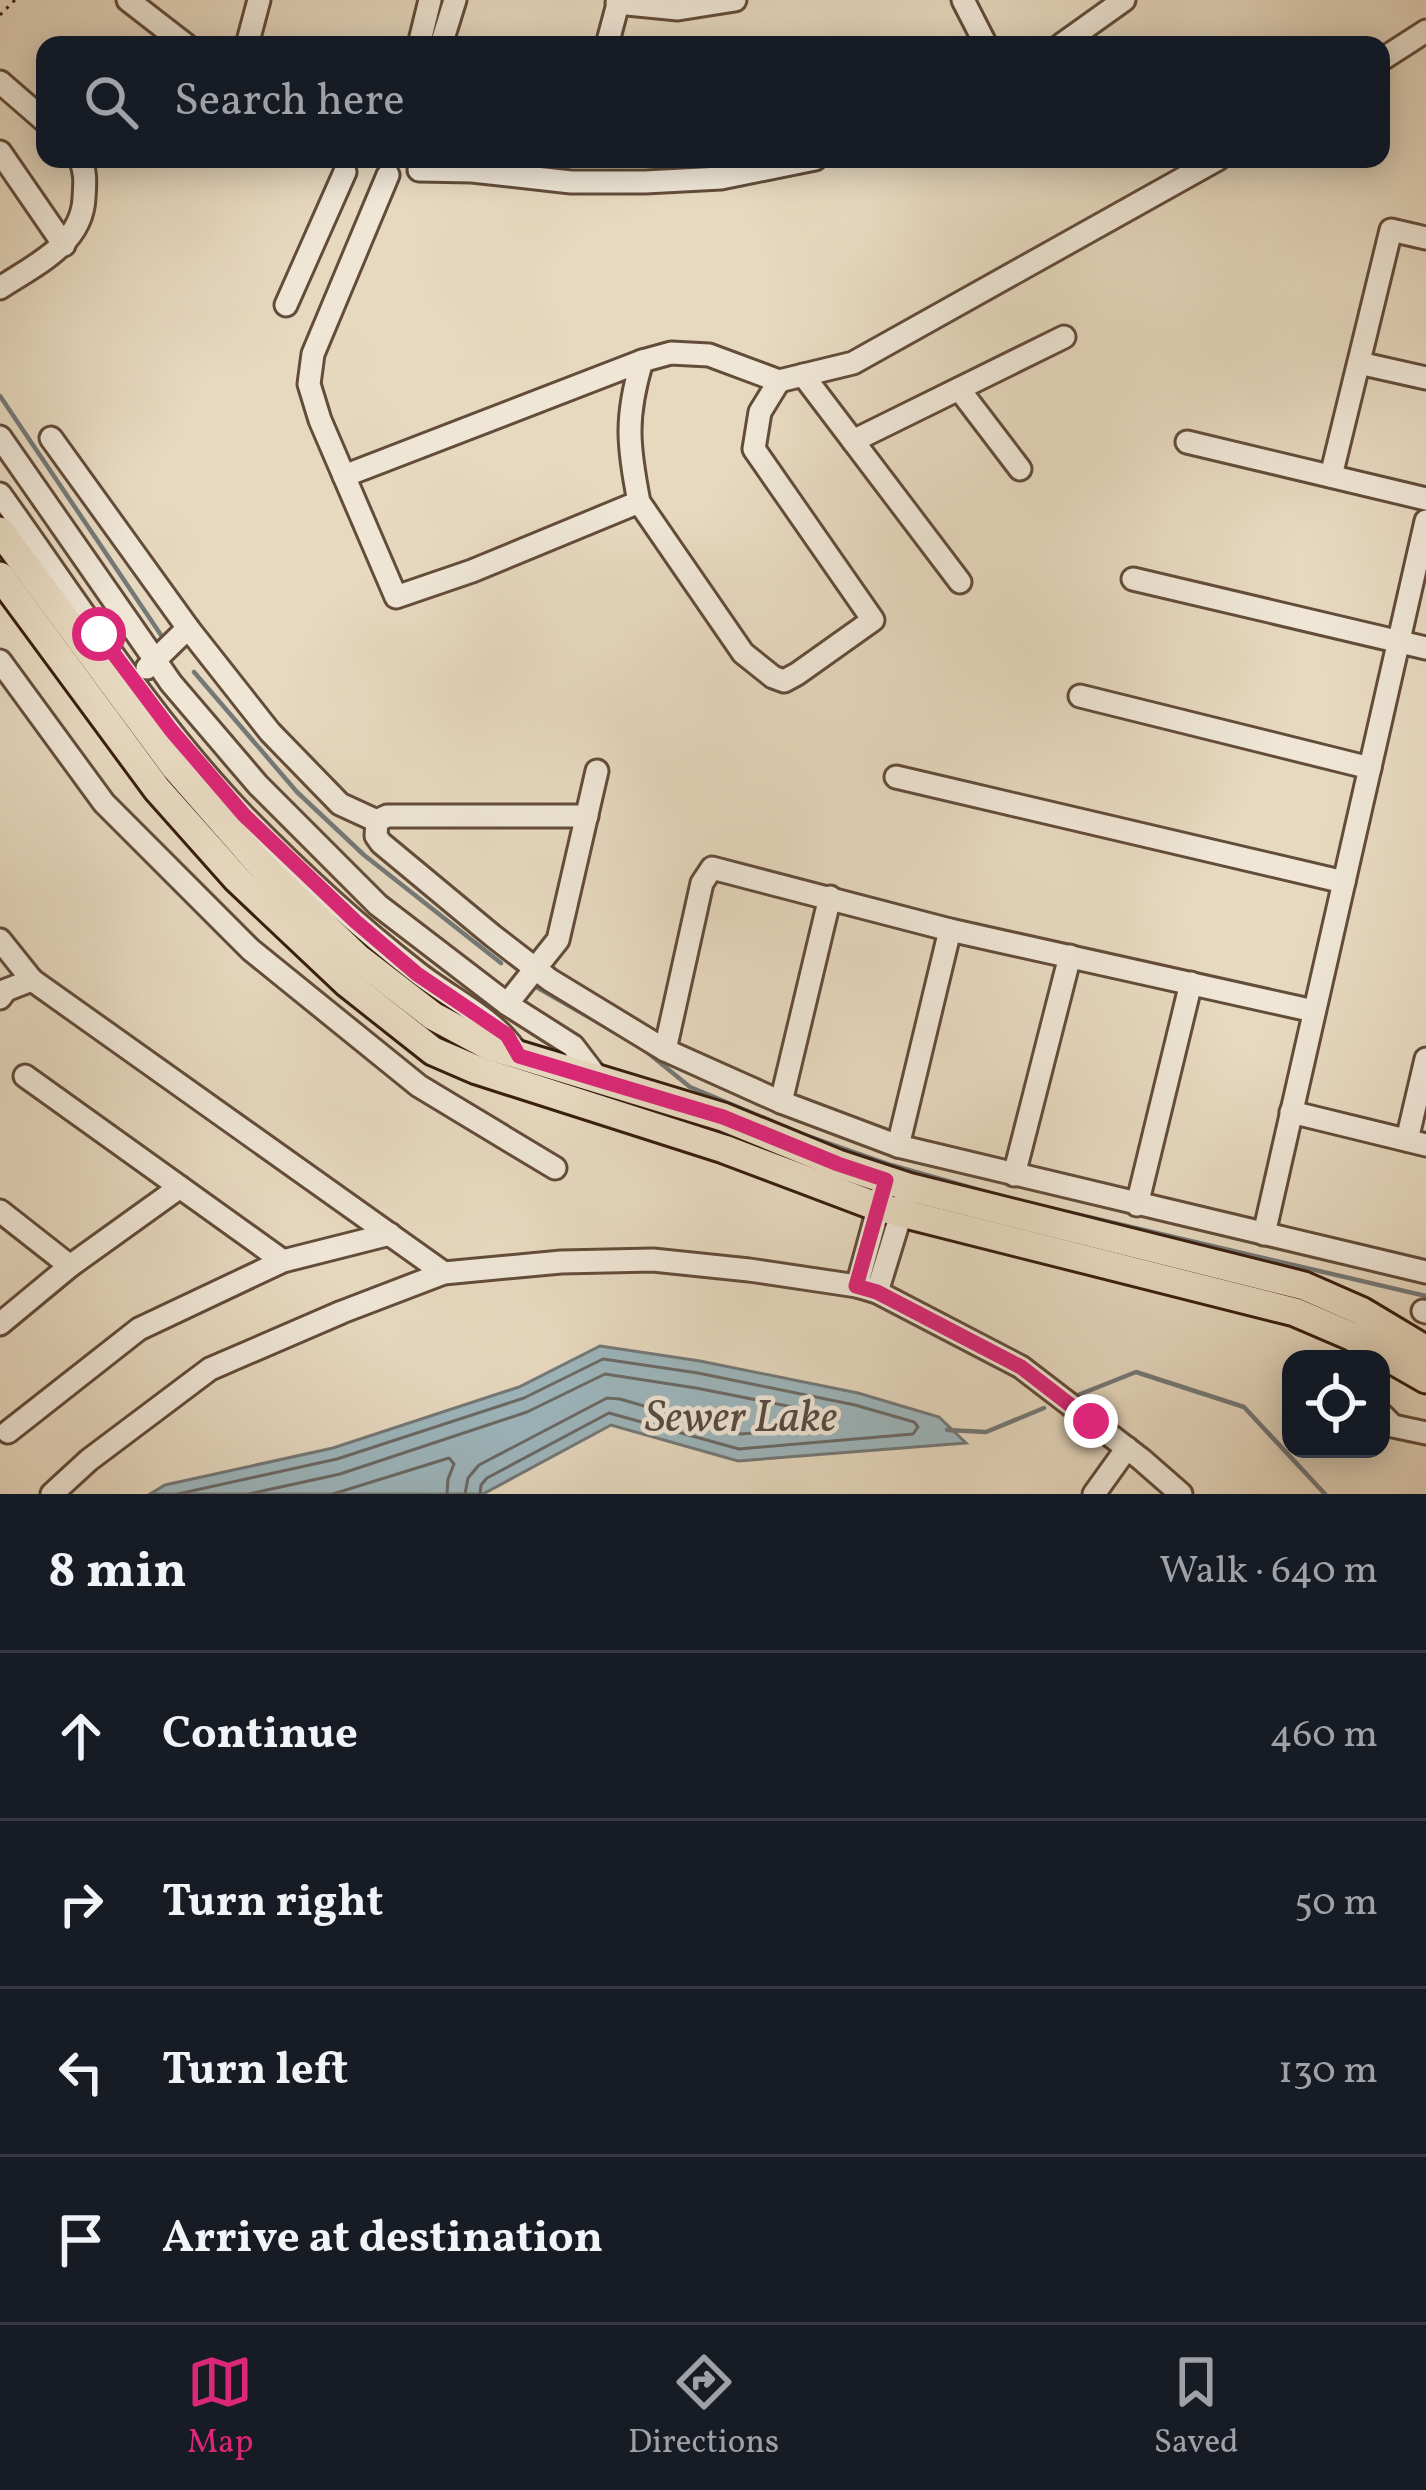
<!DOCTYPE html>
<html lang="en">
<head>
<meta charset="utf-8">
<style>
	body { margin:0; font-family:Vollkorn,serif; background:#20242c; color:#f1f3f6 }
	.controls { position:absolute; right:36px; bottom:36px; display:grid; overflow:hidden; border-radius:24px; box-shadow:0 6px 30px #0003 }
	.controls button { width:108px; height:108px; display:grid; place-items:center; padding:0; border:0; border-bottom:3px solid #363941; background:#171b24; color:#f1f3f6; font:60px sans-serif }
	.stop { position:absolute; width:36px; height:36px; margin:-27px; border:9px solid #db2777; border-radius:50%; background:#fff }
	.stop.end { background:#db2777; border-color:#fff; box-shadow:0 3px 12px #0008 }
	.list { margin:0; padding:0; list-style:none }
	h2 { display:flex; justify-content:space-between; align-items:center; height:156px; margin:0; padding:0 48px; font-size:51px }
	h2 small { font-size:39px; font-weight:400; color:#9ea1a6 }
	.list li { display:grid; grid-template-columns:78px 1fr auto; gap:36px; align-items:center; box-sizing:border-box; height:168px; padding:0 48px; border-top:3px solid #363941 }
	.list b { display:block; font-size:45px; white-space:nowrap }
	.list em { font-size:39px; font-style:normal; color:#9ea1a6 }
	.icon { flex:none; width:66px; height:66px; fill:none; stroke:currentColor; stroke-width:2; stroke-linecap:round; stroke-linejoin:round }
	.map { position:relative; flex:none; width:1426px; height:1494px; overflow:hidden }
	.search { position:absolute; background:#171b24; box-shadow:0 6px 30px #0003; left:36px; right:36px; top:36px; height:132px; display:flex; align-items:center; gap:30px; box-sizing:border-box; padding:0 42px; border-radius:24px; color:#9ea1a6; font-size:45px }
	.sheet { height:828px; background:#171b24 }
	nav { display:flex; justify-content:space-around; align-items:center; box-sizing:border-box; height:168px; border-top:3px solid #363941; background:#171b24; font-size:33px; color:#9ea1a6 }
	nav a { display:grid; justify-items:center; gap:6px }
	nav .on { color:#db2777 }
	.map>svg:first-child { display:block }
</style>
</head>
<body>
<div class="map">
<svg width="1426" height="1494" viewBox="0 0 1426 1494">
	<rect width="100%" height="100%" fill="#e7d9c0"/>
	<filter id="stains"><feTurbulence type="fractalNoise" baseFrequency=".00167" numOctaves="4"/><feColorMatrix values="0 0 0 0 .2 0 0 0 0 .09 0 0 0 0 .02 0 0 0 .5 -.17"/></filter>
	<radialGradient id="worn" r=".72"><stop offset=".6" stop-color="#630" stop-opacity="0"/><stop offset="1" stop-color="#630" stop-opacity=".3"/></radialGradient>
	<!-- water -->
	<path fill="#9db7be" stroke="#747978" stroke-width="3" d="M 600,1346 L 700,1361 L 858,1393 L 939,1417 L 966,1443 L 738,1461 L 611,1425 L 483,1494 L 150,1494 L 165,1485 L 333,1448 L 519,1387 Z"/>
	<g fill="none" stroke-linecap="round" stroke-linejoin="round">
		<!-- shore -->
		<g stroke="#6a6a66" stroke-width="3">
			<path d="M 178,1494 L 337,1459 L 524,1398 L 603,1359 L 698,1373 L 855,1405 L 914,1422 L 918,1427 L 913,1434 L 739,1449 L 609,1413 L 487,1478 L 481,1485 L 480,1494"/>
			<path d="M 249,1494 L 340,1474 L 527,1412 L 605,1374 L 696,1388 L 828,1414 L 833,1419 L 828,1426 L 741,1434 L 620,1399 L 607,1398 L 479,1465 L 468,1478 L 465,1494"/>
			<path d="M 333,1494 L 449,1458 L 454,1464 L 448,1479 L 447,1494"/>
		</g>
		<!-- stream -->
		<g stroke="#747978" stroke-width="4.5">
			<path d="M 0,396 L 161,635"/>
			<path d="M 194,672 L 297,792 L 364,855 L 501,963"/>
			<path d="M 538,988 L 627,1039"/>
			<path d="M 642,1048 L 690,1087 L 805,1135 L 891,1165 L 1011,1199"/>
			<path d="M 1033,1204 L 1426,1296"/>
			<path d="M 1073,1397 L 1136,1372 L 1244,1407 L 1325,1494"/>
			<path d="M 947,1430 L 986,1432 L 1044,1408"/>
		</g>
		<defs>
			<g id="minor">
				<path d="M 128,0 L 186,45"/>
				<path d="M 963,0 L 986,45"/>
				<path d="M 617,3 L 678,9 L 735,0"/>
				<path d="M 247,45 L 259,0"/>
				<path d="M 419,45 L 430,0"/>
				<path d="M 441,45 L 455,0"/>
				<path d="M 607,45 L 619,0"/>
				<path d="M 1061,45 L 1124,0"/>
				<path d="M 1381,60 L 1426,31"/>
				<path d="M 0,82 L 45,121"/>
				<path d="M 0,152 L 64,245"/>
				<path d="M 419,170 L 472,171 L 571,182 L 645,182 L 721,178 L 815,159"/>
				<path d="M 388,175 L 313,354 L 309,384 L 320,420 L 396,597 L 472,571 L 639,502 C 628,446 625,417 642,361 L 671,353 L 709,355 L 779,381 L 760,412 L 754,449 L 873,620 L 797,674 L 784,681 L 773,677 L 743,653 L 639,502"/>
				<path d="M 0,288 C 35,265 82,244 84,198 C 85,183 86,172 80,159"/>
				<path d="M 286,305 L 345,172"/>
				<path d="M 1359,363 L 1426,378"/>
				<path d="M 803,375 L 960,582"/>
				<path d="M 779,381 L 853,363 L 1218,159"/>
				<path d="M 959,389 L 1020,469"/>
				<path d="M 0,437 L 171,683 L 258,785 L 378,905 L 507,1004"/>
				<path d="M 51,438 L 188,628 L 270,732 L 340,804 L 377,821 L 387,816 L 587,816"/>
				<path d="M 853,441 L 1064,337"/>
				<path d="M 1187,442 L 1426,499"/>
				<path d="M 344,476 L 642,361"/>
				<path d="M 1331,476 L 1391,230 L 1426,238"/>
				<path d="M 0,494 C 78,603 151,719 244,816 C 297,870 354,923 414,970 C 448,998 496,1018 519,1056"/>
				<path d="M 1133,579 L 1426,648"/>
				<path d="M 0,661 L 104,803 L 251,950 L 419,1086 L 555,1168"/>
				<path d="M 147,668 L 188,628"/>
				<path d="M 1080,696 L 1370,768"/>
				<path d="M 597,771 L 558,940 L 507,1004 L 573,1046 L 599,1080"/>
				<path d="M 896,777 L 1344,882"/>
				<path d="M 377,821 L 376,836 L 381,843 L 493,936 L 550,980 L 665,1050 L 781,1102 L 898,1146 L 1426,1272"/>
				<path d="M 0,940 L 32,980"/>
				<path d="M 0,998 L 6,990 L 32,980 L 444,1273"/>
				<path d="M 665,1050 L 702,883 L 712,868 L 950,930 L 1314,1011"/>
				<path d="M 25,1076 L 283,1261"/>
				<path d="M 781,1102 L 830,897"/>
				<path d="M 1291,1112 L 1426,1145"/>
				<path d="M 1407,1140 L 1426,1059"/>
				<path d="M 898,1146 L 950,930"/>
				<path d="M 1014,1175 L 1070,956"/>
				<path d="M 1137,1205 L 1191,983"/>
				<path d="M 0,1211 L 70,1266"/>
				<path d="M 1264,1234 L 1426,521"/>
				<path d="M 857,1286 L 886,1180"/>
				<path d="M 877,1292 L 905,1201"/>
				<path d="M 1423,1311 L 1426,1312"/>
				<path d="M 0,1324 L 70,1266 L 180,1187"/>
				<path d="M 1381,1414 L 1393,1426 L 1426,1433"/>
				<path d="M 8,1432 L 139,1329 L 283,1261 L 390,1234"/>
				<path d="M 52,1494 L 89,1460 L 210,1369 L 342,1312 L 444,1273 L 561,1262 L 653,1260 L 749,1270 L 857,1286 L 877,1292 L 1021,1367 L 1141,1459 L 1181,1494"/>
				<path d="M 1094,1494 L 1127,1448"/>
			</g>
			<g id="major">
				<path d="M 0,531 L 174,766 L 259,863 L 358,958 L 433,1016 L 489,1046 L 723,1117 L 838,1164 L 908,1187 L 1304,1286 L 1361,1311 L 1426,1350"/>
				<path d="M 0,576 L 157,789 L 237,879 L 347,983 L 433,1051 L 477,1070 L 724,1149 L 878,1207 L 1295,1312 L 1351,1336 L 1426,1379"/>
			</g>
		</defs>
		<!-- minor casing -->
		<use href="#minor" stroke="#634c3a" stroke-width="27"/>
		<!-- major casing -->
		<use href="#major" stroke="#371d0e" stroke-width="33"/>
		<!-- path -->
		<path stroke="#371d0e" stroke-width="3" stroke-dasharray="3 6" stroke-linecap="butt" d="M 0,15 L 15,0"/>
		<!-- minor -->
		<use href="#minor" stroke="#efe6d6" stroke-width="21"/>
		<!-- major -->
		<use href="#major" stroke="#e7d9c0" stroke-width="27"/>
	</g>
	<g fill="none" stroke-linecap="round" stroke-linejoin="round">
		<!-- route -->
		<path stroke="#db2777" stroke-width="15" d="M 99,634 L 171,730 L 244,815 L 355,921 L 417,974 L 507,1035 L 519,1056 L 723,1117 L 838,1164 L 886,1180 L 856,1286 L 877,1292 L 1021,1367 L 1091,1421"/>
	</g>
	<g text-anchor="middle" stroke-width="9" stroke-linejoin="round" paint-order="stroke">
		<!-- water labels -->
		<g font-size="45" font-style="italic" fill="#564b43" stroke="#efe6d6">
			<text x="741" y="1431">Sewer Lake</text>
		</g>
	</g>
	<rect width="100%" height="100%" filter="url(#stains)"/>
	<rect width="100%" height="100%" fill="url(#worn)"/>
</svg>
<div class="controls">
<button><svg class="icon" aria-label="locate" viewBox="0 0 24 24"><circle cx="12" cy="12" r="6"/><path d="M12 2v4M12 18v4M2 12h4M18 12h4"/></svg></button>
</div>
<div class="stop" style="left:99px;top:634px"></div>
<div class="stop end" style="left:1091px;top:1421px"></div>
<div class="search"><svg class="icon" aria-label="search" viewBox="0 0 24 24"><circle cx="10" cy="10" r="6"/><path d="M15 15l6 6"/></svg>Search here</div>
</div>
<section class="sheet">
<h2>8 min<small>Walk · 640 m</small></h2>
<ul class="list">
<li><svg class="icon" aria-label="ahead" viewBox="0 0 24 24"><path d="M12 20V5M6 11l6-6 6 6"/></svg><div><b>Continue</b></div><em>460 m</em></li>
<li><svg class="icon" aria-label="right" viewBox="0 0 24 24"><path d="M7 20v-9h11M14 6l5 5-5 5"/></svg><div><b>Turn right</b></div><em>50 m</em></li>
<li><svg class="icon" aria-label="left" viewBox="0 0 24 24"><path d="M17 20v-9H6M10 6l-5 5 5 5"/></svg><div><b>Turn left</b></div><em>130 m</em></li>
<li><svg class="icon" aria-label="arrive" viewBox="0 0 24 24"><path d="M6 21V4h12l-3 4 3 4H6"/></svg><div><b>Arrive at destination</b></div></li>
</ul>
</section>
<nav>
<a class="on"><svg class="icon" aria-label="map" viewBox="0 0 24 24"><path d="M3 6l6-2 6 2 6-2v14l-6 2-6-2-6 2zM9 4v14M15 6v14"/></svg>Map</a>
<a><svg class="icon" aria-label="directions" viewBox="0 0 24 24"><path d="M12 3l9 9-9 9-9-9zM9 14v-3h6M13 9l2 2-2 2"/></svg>Directions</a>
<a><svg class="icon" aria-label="saved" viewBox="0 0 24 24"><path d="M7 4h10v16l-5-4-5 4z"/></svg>Saved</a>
</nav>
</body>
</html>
